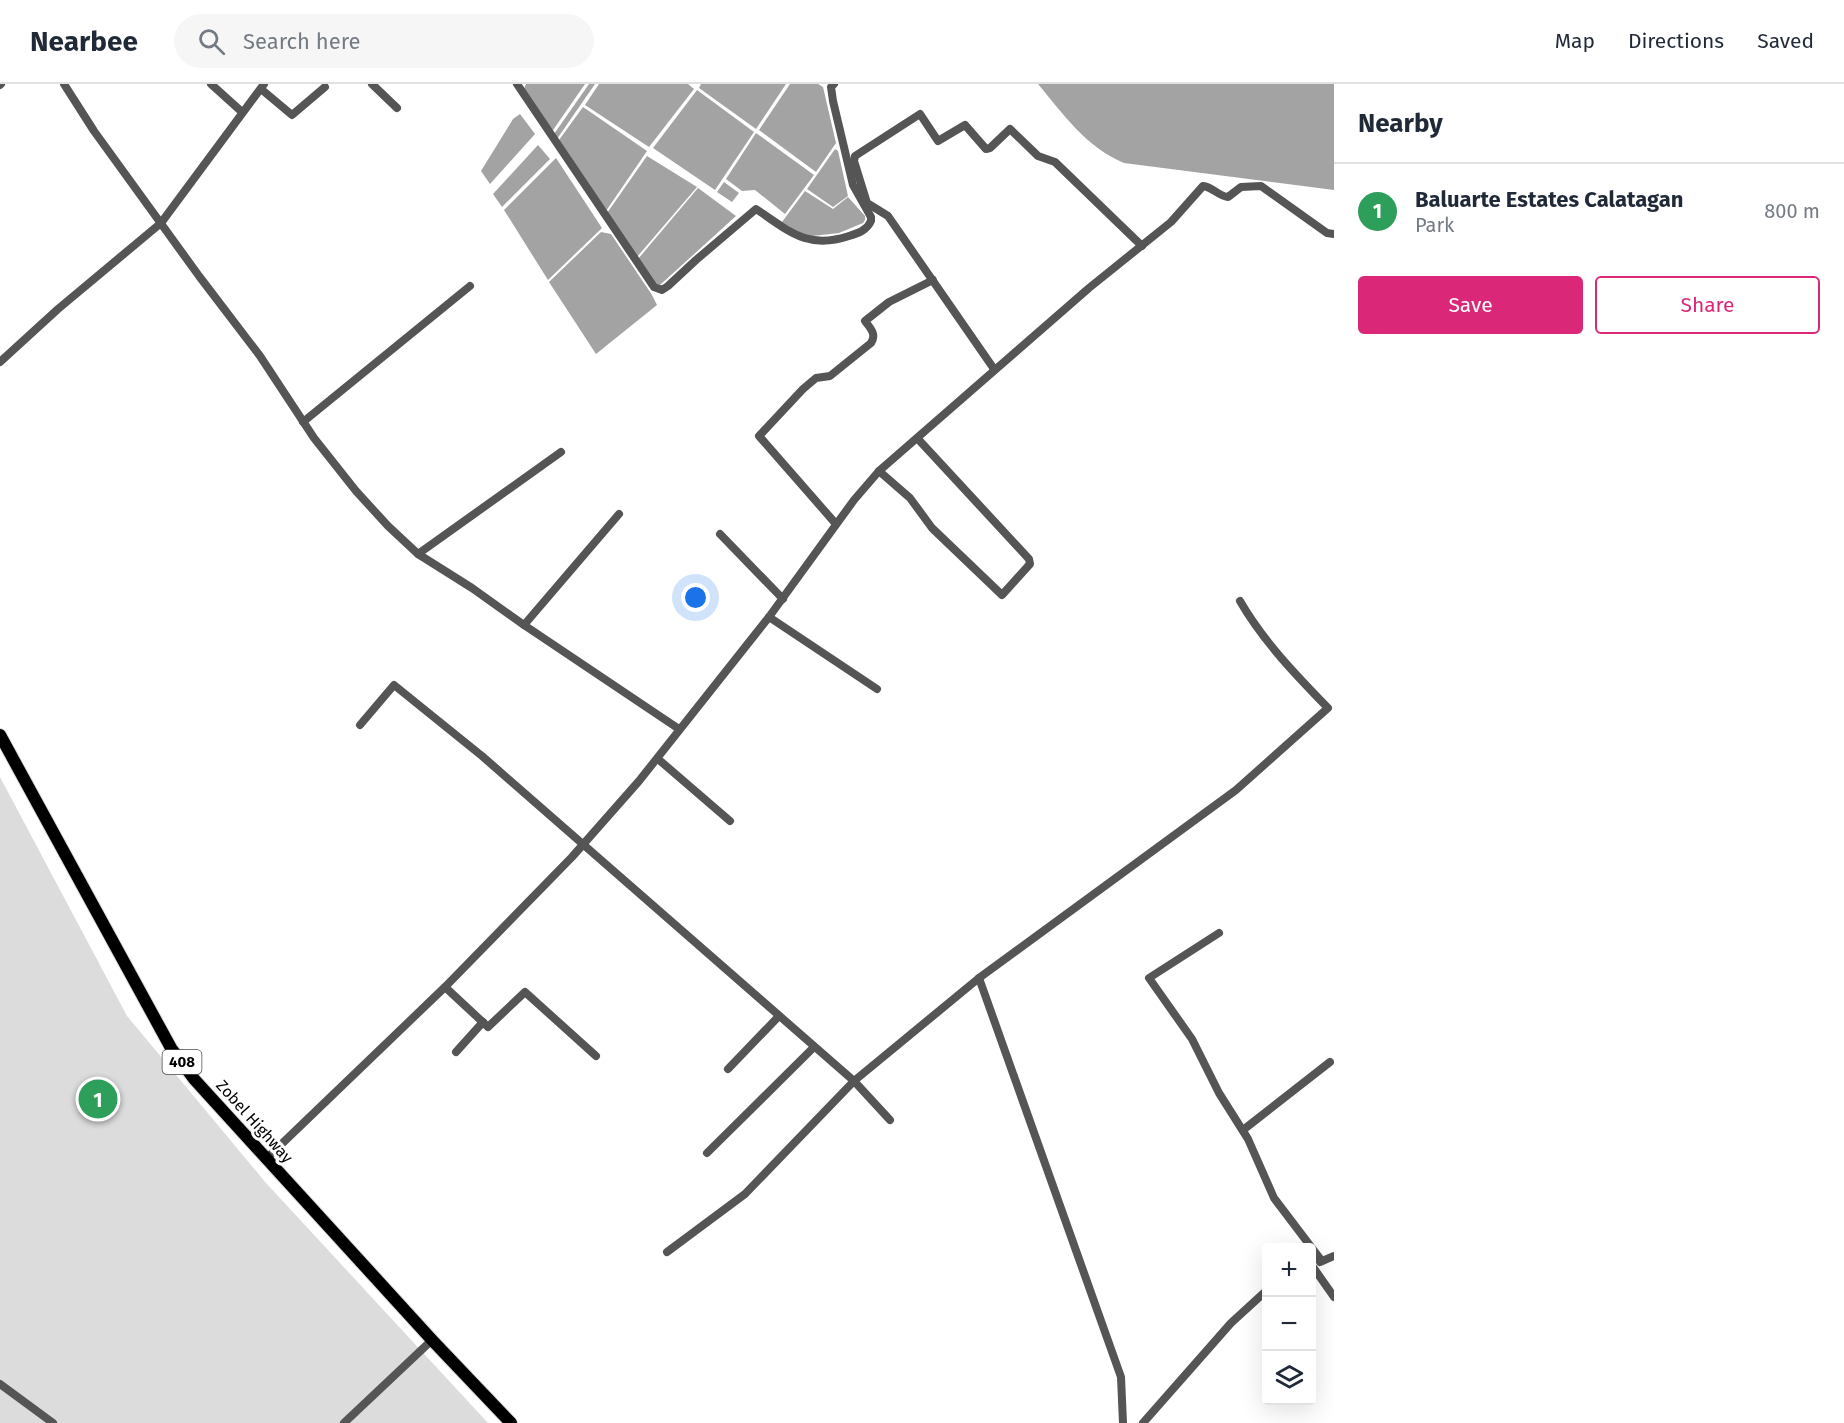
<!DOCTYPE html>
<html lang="en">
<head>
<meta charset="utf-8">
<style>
	body { margin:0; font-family:"Fira Sans",sans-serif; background:#f6f6f7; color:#1f2937 }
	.controls { position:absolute; right:18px; bottom:18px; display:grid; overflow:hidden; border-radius:6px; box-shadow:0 6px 24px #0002 }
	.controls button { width:54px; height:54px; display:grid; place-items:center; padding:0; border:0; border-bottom:2px solid #e0e1e3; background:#fff; color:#1f2937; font:30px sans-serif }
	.you { position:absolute; left:696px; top:514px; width:21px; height:21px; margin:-15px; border:4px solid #fff; border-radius:50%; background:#1a73e8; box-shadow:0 0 0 9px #1a73e833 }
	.badge { display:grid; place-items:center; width:39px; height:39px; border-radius:50%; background:#db2777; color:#fff; font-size:20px; font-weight:700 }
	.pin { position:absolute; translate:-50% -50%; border:3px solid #fff; box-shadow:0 2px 6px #0006 }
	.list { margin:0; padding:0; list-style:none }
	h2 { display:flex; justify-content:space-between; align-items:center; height:78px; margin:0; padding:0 24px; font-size:26px }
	h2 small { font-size:20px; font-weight:400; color:#747a83 }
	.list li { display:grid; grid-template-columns:39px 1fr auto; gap:18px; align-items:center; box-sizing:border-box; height:96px; padding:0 24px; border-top:2px solid #e0e1e3 }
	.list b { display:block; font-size:22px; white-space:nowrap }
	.list p { margin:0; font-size:20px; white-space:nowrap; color:#747a83 }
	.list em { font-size:20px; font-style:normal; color:#747a83 }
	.actions { display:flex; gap:12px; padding:18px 24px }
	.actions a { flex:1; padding:14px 0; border:2px solid #db2777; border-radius:6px; text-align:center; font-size:21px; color:#db2777 }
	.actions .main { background:#db2777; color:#fff }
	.icon { flex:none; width:33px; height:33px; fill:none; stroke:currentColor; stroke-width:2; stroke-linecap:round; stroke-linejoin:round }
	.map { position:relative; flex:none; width:1334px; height:1339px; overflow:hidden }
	header { display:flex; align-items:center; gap:36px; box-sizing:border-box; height:84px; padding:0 30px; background:#fff; border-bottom:2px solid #e0e1e3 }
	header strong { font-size:28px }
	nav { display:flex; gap:33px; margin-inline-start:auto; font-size:21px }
	.search { width:420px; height:54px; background:#f6f6f7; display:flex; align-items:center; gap:15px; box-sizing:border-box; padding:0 21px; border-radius:33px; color:#747a83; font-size:22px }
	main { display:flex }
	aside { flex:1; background:#fff }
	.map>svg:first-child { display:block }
</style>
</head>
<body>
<header>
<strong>Nearbee</strong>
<div class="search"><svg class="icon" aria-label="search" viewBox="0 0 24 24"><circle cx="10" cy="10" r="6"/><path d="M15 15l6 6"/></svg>Search here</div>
<nav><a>Map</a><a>Directions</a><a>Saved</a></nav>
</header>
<main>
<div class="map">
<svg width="1334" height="1339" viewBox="0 0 1334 1339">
	<rect width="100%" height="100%" fill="#fff"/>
	<!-- green -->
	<path fill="#dcdcdc" d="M 0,693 L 127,932 L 266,1099 L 488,1339 L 0,1339 Z"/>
	<!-- water -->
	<g fill="#a3a3a3">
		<path d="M 526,0 L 585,0 L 551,49 L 524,5 Z"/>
		<path d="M 589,0 L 595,0 L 557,55 L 554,50 Z"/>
		<path d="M 599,0 L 688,0 L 694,5 L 649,63 L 585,21 Z"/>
		<path d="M 701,0 L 786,0 L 756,45 L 699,4 Z"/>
		<path d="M 790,0 L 818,0 L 823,3 L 836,59 L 816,88 L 759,46 Z"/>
		<path d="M 1038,0 L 1334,0 L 1334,106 L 1124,79 C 1086,63 1064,31 1038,0 Z"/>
		<path d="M 697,6 L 754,48 L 715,106 L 653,64 Z"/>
		<path d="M 583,23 L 647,67 L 606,127 L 559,56 Z"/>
		<path d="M 520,30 L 535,50 L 490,100 L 481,87 L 513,35 Z"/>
		<path d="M 756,49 L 814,91 L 785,130 L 755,106 L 742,107 L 726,95 Z"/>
		<path d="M 538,61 L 550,75 L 502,123 L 493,110 Z"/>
		<path d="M 835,65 L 838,67 L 848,112 L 833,123 L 807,105 Z"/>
		<path d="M 647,72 L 697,103 L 637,173 L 607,129 Z"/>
		<path d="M 556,74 L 602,144 L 548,196 L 504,126 Z"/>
		<path d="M 724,98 L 739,109 L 732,118 L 717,108 Z"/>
		<path d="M 698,104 L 736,132 L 660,201 L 656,200 L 638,175 Z"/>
		<path d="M 805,107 L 833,125 L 848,113 L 865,132 L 865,136 L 863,139 L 839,149 L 804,153 L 782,138 Z"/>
		<path d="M 601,148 L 611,150 L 652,211 L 657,221 L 596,270 L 549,198 Z"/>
	</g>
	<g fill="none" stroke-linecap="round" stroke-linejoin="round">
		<defs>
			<path id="primary" d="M 0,651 L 171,964 L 194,995 L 432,1256 L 511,1339"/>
		</defs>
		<!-- primary casing -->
		<use href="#primary" stroke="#dbdbdb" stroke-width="14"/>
		<!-- minor -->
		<g stroke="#555" stroke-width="8">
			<path d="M 64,0 L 94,47 L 199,192 L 260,272 L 314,354 L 356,407 L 388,442 L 418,470 L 472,504 L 524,541 L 679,645"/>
			<path d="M 211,0 L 242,28"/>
			<path d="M 372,0 L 397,24"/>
			<path d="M 517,0 L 654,203 L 662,206 L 668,202 L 696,176 L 756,125 C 789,147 807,166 849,152 C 859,149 867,146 871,137 L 871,133 L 853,101 L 833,17 L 831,3 L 834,0"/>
			<path d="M 0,1 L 1,0"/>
			<path d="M 261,5 L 292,31 L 325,3"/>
			<path d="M 0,278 L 58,225 L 161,139 L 264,0"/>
			<path d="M 994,285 L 888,132 L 867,119 L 854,77 L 855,72 L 920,30 L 938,57 L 965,41 L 986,65 L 990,64 L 1010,45 L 1038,72 L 1055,78 L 1142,162"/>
			<path d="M 303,338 L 470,202"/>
			<path d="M 879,387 L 910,414 L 932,444 L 1002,511 L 1030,480 L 1029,475 L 918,355"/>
			<path d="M 836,440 L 759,352 L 803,305 L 816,294 L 830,292 L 871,259 C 877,250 870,244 865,237 L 889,218 L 933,196"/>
			<path d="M 720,450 L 783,515"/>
			<path d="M 418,470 L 561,368"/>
			<path d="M 769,533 L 877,605"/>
			<path d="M 524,541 L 619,430"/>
			<path d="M 360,641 L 394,601 L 482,672 L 854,997 L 979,894 L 1236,706 L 1328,624 C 1296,591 1263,557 1240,517"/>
			<path d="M 658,675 L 730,737"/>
			<path d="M 1219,849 L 1149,894 L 1192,955 L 1219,1009 L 1248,1055 L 1274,1114 L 1321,1176"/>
			<path d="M 979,894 L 1121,1293 L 1123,1339"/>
			<path d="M 445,903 L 488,943 L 525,908 L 596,972"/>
			<path d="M 456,968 L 483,938"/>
			<path d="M 728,985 L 779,932"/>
			<path d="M 1243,1046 L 1330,978"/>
			<path d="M 707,1069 L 814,963"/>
			<path d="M 267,1074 L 445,903 L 572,773 L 639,697 L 769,533 L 854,416 L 879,387 L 1089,204 L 1171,138 L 1203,102 C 1213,103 1218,112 1228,113 L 1241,103 L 1261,102 L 1327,149 L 1334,150"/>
			<path d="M 667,1168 L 745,1110 L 854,997 L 890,1036"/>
			<path d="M 1320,1178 L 1334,1172"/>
			<path d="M 1313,1183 L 1334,1213"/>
			<path d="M 0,1300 L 53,1339"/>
			<path d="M 344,1339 L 432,1256"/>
			<path d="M 1143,1339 L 1231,1239 L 1266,1207"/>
		</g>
		<!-- primary -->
		<use href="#primary" stroke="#000" stroke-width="12"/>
	</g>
	<g text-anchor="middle" stroke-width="6" stroke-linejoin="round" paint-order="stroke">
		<!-- shield labels -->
		<rect fill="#fff" stroke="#4c4c4c" stroke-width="1.5" x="162.5" y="966" width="39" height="24" rx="4.5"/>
		<g font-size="15" font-weight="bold" fill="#000">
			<text x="182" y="983">408</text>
		</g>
		<!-- street labels -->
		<g font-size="16" fill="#000" stroke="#fff">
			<text transform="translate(255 1037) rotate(48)" y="6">Zobel Highway</text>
		</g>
	</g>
</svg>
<div class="controls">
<button>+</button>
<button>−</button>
<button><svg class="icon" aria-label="layers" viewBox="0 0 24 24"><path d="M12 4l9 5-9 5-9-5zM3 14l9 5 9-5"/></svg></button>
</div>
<div class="you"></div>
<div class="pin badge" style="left:98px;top:1015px;background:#2e9e5b">1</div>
</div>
<aside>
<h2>Nearby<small></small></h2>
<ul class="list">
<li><span class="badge" style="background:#2e9e5b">1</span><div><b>Baluarte Estates Calatagan</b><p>Park</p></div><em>800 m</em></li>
</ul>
<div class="actions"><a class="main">Save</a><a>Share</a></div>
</aside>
</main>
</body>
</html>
